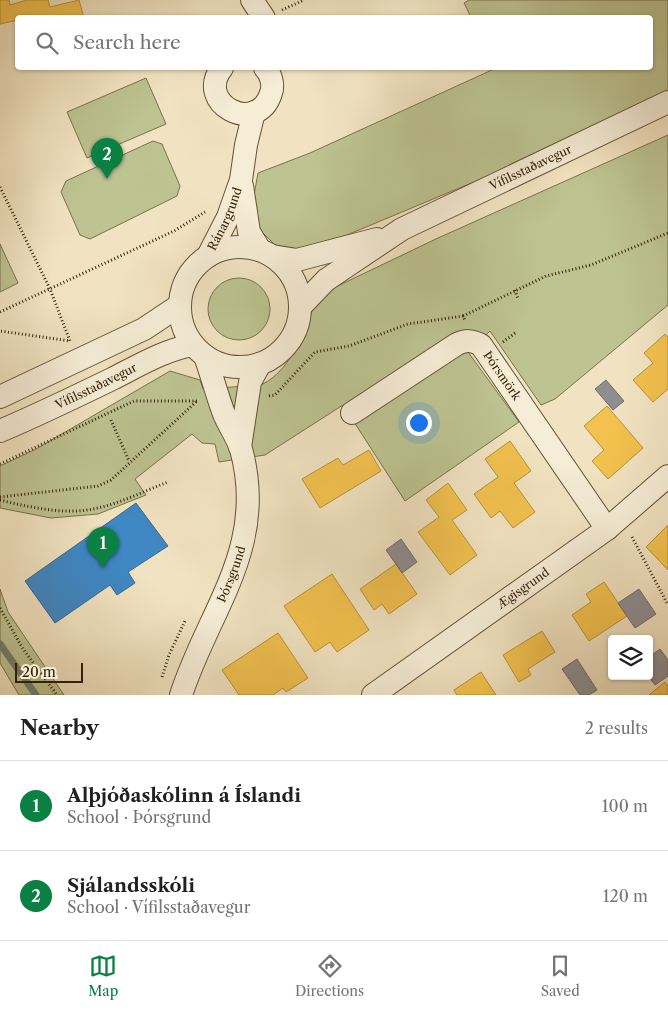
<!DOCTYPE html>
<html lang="en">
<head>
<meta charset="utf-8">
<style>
	body { margin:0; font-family:"Libre Caslon Text",serif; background:#f2f2f2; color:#202124 }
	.controls { position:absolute; right:15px; bottom:15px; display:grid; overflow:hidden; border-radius:5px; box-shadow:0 1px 4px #0004 }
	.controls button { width:45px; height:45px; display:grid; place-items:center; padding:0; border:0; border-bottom:1px solid #e0e0e0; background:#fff; color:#202124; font:25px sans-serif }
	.scale { position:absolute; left:15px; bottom:12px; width:68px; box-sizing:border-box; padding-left:5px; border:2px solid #362207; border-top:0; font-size:14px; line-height:18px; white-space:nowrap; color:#362207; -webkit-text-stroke:4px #f6edd7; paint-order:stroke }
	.you { position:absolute; left:418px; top:422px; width:18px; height:18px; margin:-12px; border:4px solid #fff; border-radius:50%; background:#1a73e8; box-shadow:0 0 0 8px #1a73e833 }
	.badge { display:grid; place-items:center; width:32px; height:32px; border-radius:50%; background:#0b8043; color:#fff; font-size:16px; font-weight:700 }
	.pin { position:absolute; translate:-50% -41px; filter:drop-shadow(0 1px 2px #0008) }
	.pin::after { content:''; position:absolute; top:26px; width:18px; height:15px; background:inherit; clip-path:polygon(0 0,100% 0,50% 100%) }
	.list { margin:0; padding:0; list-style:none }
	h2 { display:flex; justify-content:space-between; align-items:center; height:65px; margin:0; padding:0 20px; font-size:21px }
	h2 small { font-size:16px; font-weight:400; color:#757577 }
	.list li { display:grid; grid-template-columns:32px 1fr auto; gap:15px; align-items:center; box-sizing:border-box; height:90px; padding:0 20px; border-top:1px solid #e0e0e0 }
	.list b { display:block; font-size:19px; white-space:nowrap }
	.list p { margin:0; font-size:16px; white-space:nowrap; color:#757577 }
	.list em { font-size:16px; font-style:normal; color:#757577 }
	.icon { flex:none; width:28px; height:28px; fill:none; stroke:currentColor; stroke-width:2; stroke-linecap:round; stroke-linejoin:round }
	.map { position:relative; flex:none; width:668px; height:695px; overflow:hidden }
	.search { position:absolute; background:#fff; box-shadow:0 1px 4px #0004; left:15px; right:15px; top:15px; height:55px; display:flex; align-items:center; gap:12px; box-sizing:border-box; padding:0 18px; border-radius:5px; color:#757577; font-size:19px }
	.sheet { height:245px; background:#fff }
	nav { display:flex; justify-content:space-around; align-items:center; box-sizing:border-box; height:70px; border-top:1px solid #e0e0e0; background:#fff; font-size:14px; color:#757577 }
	nav a { display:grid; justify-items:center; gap:2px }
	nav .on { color:#0b8043 }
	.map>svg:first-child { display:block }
</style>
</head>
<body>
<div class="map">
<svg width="668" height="695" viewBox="0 0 668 695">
	<rect width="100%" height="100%" fill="#f1e3c1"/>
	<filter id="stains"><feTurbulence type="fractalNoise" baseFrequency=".004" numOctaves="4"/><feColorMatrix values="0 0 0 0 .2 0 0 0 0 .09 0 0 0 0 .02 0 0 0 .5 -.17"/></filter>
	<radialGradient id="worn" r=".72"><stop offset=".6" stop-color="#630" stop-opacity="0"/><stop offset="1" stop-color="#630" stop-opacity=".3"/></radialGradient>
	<!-- green -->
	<g fill="#bdc391" stroke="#7a724c">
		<path d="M 469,0 L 668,0 L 668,91 L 555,148 L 347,235 L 297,249 L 275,245 L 258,228 L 252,206 L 258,173 L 310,153 L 494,69 L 494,68 L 650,68 L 650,18 L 471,17 L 464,3 Z"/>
		<path d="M 146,78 L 166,124 L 87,158 L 67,112 Z"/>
		<path d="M 668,135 L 668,305 L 555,399 L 541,405 L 490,331 L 468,352 L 519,422 L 405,501 L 343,405 L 265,455 L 219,462 L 215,444 L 202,443 L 192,434 L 135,479 L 146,495 L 98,514 L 51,518 L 0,508 L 0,466 L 36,449 L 170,371 L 200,380 L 203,389 L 261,385 C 298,367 301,323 323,293 L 438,238 Z"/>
		<path d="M 153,141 L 162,144 L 180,186 L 177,196 L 90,239 L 80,235 L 61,192 L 66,181 Z"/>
		<path d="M 0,244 L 18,283 L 0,292 Z"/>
		<circle cx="239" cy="309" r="31"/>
		<path d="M 0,589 L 8,612 L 64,695 L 19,695 L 0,663 Z"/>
	</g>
	<!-- homes -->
	<g fill="#f2c14e" stroke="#ba9139">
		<path d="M 0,0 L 9,0 L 10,5 L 27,0 L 48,0 L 50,7 L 79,0 L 84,18 L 18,18 L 18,20 L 0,24 Z"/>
		<path d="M 665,334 L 668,337 L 668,389 L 653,402 L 633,380 L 653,363 L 644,353 Z"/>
		<path d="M 607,406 L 643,448 L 608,479 L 592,461 L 604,450 L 584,426 Z"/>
		<path d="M 510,441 L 531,471 L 514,483 L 535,512 L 513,528 L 500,511 L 491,518 L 474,494 L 498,477 L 485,459 Z"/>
		<path d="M 369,450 L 381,471 L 320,508 L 302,479 L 338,458 L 343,465 Z"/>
		<path d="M 448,483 L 467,510 L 452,520 L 477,555 L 450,575 L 418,532 L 439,517 L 426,500 Z"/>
		<path d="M 668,525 L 668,570 L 646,547 Z"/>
		<path d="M 396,564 L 417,594 L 389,614 L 382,604 L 374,610 L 360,589 Z"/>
		<path d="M 332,574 L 369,630 L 337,652 L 330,642 L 315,652 L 284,606 Z"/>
		<path d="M 604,582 L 627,616 L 589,641 L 572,615 L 591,602 L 586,594 Z"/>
		<path d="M 542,631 L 555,652 L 528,669 L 531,675 L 519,682 L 503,655 Z"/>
		<path d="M 278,633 L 308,678 L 286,692 L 283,688 L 273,695 L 239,695 L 222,670 Z"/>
		<path d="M 481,672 L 496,695 L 457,695 L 454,690 Z"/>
		<path d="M 665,682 L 668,686 L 668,695 L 649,695 Z"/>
	</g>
	<!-- schools -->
	<path fill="#3f88c5" stroke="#3c698c" d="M 136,503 L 168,546 L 128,572 L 135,583 L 117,595 L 110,585 L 55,623 L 25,581 Z"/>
	<!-- industry -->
	<g fill="#8d8d92" stroke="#736d68">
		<path d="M 606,380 L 624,401 L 613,410 L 595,389 Z"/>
		<path d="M 401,539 L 417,562 L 402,573 L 386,550 Z"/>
		<path d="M 639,589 L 656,614 L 635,628 L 618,603 Z"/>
		<path d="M 660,649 L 668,660 L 668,676 L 655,685 L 648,676 L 649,657 Z"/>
		<path d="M 577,659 L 597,690 L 589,695 L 580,695 L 562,669 Z"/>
	</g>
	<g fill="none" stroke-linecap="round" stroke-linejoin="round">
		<!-- stream -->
		<path stroke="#737f71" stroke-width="7" d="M 0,644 L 36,695"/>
		<defs>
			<g id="minor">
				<path d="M 252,0 L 264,18"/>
				<path d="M 222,68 C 194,103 257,137 271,93 C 274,85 271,74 265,68"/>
				<path d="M 242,186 L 249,232 L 260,250"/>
				<circle cx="240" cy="307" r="60"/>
				<path id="s1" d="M 208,256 L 228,217 L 241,180 L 246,145 L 254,112"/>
				<path d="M 272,256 L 297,260 L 377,239"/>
				<path id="s2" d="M 301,306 L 326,280 L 402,229 L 668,102"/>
				<path d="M 0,397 L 144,329 L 180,305"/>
				<path id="s3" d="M 352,413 L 457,344 C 466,340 472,340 481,345 L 607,529"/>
				<path id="s4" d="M 0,431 C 38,415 75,397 112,379 C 138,366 164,350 193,345"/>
				<path d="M 240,447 L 250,382 L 260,364"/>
				<path id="s5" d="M 181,695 C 209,609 268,547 241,449 C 237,437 229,426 224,414 C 217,395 212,376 205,356"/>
				<path id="s6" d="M 373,695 L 607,529 L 668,476"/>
			</g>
		</defs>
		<!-- minor casing -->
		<use href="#minor" stroke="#655236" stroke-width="24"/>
		<!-- path -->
		<g stroke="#362207" stroke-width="3" stroke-dasharray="1 2.5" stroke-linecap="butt">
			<path d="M 282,10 L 304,0"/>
			<path d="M 0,187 L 50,289 L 70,341 L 0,331"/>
			<path d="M 515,290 L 518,299"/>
			<path d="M 0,312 L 174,231 L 205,212"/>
			<path d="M 463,316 L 546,276 L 591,265 L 668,233"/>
			<path d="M 503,342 L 515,333"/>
			<path d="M 269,396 L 275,395 L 315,352 L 349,346 L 408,324 L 463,316 L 465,320"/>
			<path d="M 111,420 L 129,461"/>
			<path d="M 0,464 L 134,401 L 198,401"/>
			<path d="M 0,497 L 98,486 L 111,480 L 197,401"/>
			<path d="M 0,500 C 25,506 51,512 76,511 C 108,510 139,493 168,482"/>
			<path d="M 632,537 L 668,605"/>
			<path d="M 0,608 L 23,649 L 57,695"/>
			<path d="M 162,677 L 169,655 L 185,621"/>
		</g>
		<!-- minor -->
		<use href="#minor" stroke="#f6edd7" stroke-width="22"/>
	</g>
	<g text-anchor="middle" stroke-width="5" stroke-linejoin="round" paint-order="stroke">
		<!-- street labels -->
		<g font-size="12" fill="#362207" stroke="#f6edd7">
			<text dy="4" stroke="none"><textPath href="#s2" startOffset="270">Vífilsstaðavegur</textPath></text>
			<text dy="4" stroke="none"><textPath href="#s1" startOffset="41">Ránargrund</textPath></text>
			<text dy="4" stroke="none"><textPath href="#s3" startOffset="188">Þórsmörk</textPath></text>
			<text dy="4" stroke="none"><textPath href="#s4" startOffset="106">Vífilsstaðavegur</textPath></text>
			<text dy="4" stroke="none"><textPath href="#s5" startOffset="131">Þórsgrund</textPath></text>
			<text dy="4" stroke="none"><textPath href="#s6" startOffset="184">Ægisgrund</textPath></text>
		</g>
	</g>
	<rect width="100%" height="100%" filter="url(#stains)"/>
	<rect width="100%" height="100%" fill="url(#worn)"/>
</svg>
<div class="controls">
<button><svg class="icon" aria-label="layers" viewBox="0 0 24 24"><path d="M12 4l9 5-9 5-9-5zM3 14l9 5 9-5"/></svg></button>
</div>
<div class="scale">20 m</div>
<div class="you"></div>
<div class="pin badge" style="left:103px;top:568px">1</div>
<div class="pin badge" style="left:107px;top:179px">2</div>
<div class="search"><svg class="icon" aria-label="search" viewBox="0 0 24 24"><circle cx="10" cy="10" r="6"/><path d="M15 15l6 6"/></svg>Search here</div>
</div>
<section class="sheet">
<h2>Nearby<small>2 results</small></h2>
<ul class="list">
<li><span class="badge">1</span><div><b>Alþjóðaskólinn á Íslandi</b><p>School · Þórsgrund</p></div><em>100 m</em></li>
<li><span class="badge">2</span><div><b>Sjálandsskóli</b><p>School · Vífilsstaðavegur</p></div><em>120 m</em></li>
</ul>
</section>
<nav>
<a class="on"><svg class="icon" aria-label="map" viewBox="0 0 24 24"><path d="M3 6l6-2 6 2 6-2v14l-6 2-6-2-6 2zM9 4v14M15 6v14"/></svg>Map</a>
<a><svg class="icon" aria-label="directions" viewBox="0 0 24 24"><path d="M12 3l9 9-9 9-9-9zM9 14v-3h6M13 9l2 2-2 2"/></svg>Directions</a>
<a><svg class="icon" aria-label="saved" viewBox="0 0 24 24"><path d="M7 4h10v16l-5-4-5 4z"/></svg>Saved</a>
</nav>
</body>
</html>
